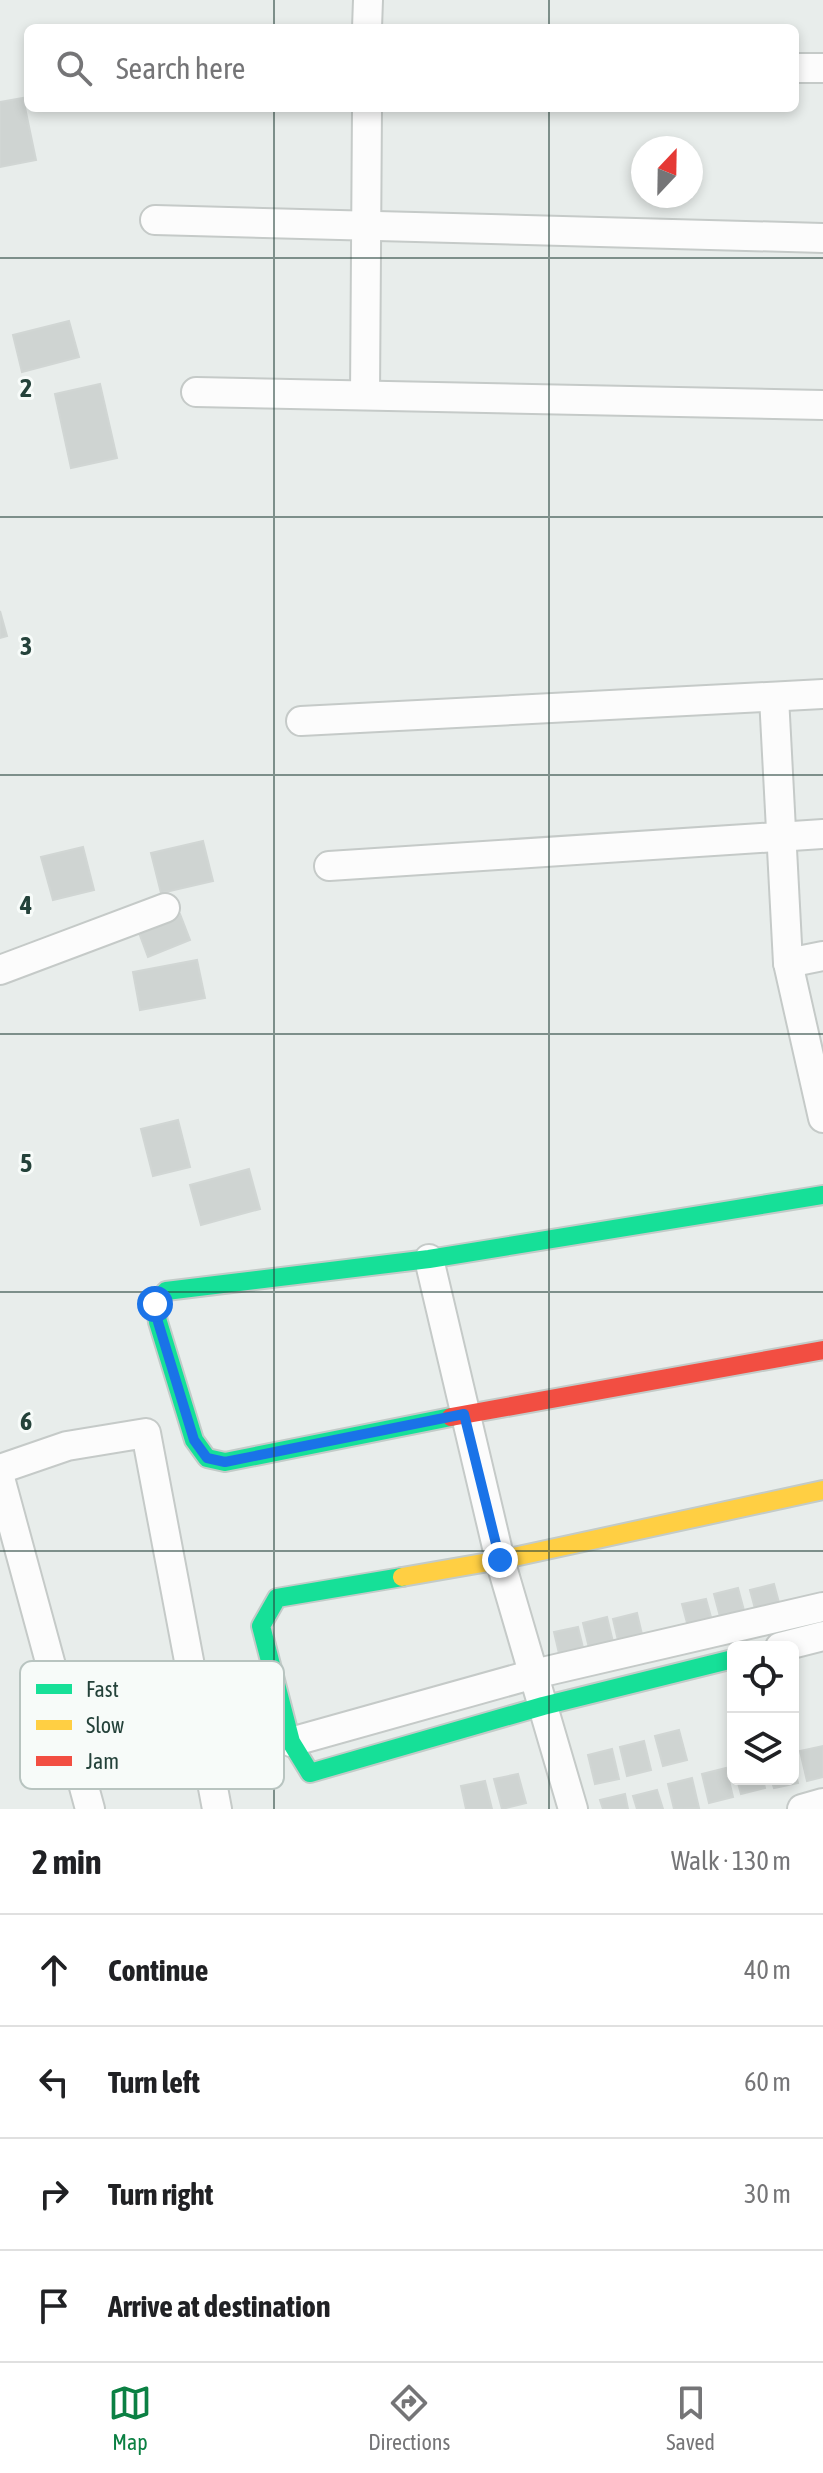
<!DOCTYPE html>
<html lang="en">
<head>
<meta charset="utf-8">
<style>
	body { margin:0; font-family:"Asap Condensed",sans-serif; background:#f6f6f6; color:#202124 }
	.controls { position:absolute; right:24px; bottom:24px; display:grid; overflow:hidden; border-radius:12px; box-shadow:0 4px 12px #0003 }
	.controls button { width:72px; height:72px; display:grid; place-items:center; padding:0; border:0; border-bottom:2px solid #e0e0e0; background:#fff; color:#202124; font:40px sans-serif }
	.compass { position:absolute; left:631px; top:136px; width:72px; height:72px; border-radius:50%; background:#fff; box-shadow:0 4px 12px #0003; rotate:22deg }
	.stop { position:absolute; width:24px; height:24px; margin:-18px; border:6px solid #1a73e8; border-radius:50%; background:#fff }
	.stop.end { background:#1a73e8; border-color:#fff; box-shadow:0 2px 8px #0008 }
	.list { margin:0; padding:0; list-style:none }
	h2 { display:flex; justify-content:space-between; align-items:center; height:104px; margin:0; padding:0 32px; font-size:34px }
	h2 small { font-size:26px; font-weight:400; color:#757577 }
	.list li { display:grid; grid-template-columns:52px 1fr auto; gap:24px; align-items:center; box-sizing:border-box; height:112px; padding:0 32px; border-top:2px solid #e0e0e0 }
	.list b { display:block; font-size:30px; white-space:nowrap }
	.list em { font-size:26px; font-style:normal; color:#757577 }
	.icon { flex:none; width:44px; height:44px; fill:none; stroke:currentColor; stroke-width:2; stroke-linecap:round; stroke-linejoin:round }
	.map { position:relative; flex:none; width:823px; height:1809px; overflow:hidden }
	.search { position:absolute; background:#fff; box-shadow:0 4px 12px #0003; left:24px; right:24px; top:24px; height:88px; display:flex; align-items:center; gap:20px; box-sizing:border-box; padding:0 28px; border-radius:12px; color:#757577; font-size:30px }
	.sheet { height:552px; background:#fff }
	nav { display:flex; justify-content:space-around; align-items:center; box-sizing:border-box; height:112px; border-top:2px solid #e0e0e0; background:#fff; font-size:22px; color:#757577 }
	nav a { display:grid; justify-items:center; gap:4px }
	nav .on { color:#0b8043 }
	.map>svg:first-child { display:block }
</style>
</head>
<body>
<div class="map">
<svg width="823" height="1809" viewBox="0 0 823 1809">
	<rect width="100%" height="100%" fill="#e8edeb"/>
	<!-- building -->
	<g fill="#cfd4d2" stroke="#d1d6d4" stroke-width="2">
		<path d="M 23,98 L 36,160 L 0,167 L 0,102 Z"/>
		<path d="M 69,321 L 79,357 L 22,372 L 13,335 Z"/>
		<path d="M 100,384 L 117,458 L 71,468 L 55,394 Z"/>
		<path d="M 0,611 L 7,636 L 0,638 Z"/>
		<path d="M 203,841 L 213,881 L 161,893 L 151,853 Z"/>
		<path d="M 83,847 L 94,890 L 53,900 L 41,857 Z"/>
		<path d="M 180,914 L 190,940 L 148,957 L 138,930 Z"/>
		<path d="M 197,960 L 205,998 L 140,1010 L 133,972 Z"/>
		<path d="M 178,1120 L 190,1167 L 153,1176 L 141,1129 Z"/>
		<path d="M 249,1169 L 260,1209 L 201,1225 L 190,1185 Z"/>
		<path d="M 774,1584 L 782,1614 L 758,1620 L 750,1590 Z"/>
		<path d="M 738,1588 L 746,1618 L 722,1624 L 714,1594 Z"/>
		<path d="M 706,1599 L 714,1628 L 690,1634 L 682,1604 Z"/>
		<path d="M 637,1613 L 644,1643 L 620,1649 L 613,1619 Z"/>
		<path d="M 607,1617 L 614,1646 L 590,1652 L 583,1623 Z"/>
		<path d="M 578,1627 L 585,1656 L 561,1662 L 554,1632 Z"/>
		<path d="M 679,1730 L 687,1760 L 663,1766 L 655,1736 Z"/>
		<path d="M 644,1741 L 651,1770 L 627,1776 L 620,1747 Z"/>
		<path d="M 823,1746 L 823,1777 L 807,1781 L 800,1751 Z"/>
		<path d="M 612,1749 L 619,1779 L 595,1784 L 588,1755 Z"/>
		<path d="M 793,1763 L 798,1783 L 774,1788 L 771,1779 L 793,1779 Z"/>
		<path d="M 726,1768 L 733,1797 L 709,1803 L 702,1774 Z"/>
		<path d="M 518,1774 L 526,1803 L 502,1809 L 494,1779 Z"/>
		<path d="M 692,1778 L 699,1808 L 674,1809 L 668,1784 Z"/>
		<path d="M 737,1779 L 763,1779 L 765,1788 L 741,1794 Z"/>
		<path d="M 485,1781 L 492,1809 L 466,1809 L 461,1786 Z"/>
		<path d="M 657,1790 L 663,1809 L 637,1809 L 633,1796 Z"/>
		<path d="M 625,1794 L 628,1809 L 603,1809 L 600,1800 Z"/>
	</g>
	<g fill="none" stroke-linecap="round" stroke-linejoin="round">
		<defs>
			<g id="street">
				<path d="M 367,28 L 368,0"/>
				<path d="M 795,68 L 823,68"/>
				<path d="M 155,220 L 823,238"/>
				<path d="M 196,392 L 823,405"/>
				<path d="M 365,395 L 367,108"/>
				<path d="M 774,697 L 788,963"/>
				<path d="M 301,721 L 823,694"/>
				<path d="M 329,866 L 823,834"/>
				<path d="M 823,956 L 788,963 L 823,1118"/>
				<path d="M 0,970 L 165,908"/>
				<path d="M 429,1259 L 500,1560 L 573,1809"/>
				<path d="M 0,1469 L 67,1446 L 146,1433 L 217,1809"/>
				<path d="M 0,1478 L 90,1809"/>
				<path d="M 780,1647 L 823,1636"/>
				<path d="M 291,1742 L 534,1674 L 823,1607"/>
				<path d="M 802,1809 L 823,1803"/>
			</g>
			<g id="fast">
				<path d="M 451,1417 L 225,1462 L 207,1458 L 194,1440 L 158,1322 L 155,1304 L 166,1291 L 429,1259 L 823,1195"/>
				<path d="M 402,1577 L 277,1598 L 261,1626 L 291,1742 L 310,1773 L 543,1706 L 733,1659"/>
			</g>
			<path id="slow" d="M 402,1577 L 500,1560 L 823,1490"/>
			<path id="jam" d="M 451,1417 L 823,1350"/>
		</defs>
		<!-- street casing -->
		<use href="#street" stroke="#c5cac8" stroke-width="32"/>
		<!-- fast casing -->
		<use href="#fast" stroke="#c3cbc8" stroke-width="22"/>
		<!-- slow casing -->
		<use href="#slow" stroke="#c3cbc8" stroke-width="22"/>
		<!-- jam casing -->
		<use href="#jam" stroke="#c3cbc8" stroke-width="22"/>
		<!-- street -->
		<use href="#street" stroke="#fcfcfc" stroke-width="28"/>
		<!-- fast -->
		<use href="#fast" stroke="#16e098" stroke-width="18"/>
		<!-- slow -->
		<use href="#slow" stroke="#ffcf43" stroke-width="18"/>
		<!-- jam -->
		<use href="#jam" stroke="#f24e42" stroke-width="18"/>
	</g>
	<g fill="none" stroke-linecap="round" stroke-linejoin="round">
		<!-- route -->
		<path stroke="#1a73e8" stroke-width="10" d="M 155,1304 L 158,1322 L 194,1440 L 207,1458 L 225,1462 L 464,1414 L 500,1560"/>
	</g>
	<!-- grid -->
	<path fill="none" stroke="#24423a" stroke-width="2" stroke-opacity="0.55" d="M 274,0 L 274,28M 549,0 L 549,28M 274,108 L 274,1809M 549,108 L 549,1809M 0,258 L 823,258M 0,517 L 823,517M 0,775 L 823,775M 0,1034 L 823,1034M 0,1292 L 823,1292M 0,1551 L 823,1551"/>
	<!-- legend -->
	<rect x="20" y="1661" width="264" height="128" rx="12" fill="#f7fbf9" stroke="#b8c4c0" stroke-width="2"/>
	<rect x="36" y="1684" width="36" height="10" fill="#16e098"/>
	<rect x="36" y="1720" width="36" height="10" fill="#ffcf43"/>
	<rect x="36" y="1756" width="36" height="10" fill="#f24e42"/>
	<g font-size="22" fill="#24423a">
		<text x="86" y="1697">Fast</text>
		<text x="86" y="1733">Slow</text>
		<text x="86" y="1769">Jam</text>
	</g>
	<g font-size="26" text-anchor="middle" font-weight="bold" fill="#24423a" stroke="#f7fbf9" stroke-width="6" stroke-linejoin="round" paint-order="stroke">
		<text x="26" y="397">2</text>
		<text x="26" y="655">3</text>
		<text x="26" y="914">4</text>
		<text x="26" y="1172">5</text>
		<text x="26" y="1430">6</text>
	</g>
</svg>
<div class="controls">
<button><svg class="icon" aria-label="locate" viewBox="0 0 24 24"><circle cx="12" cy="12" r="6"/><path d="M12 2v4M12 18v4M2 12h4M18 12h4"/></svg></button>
<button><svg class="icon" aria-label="layers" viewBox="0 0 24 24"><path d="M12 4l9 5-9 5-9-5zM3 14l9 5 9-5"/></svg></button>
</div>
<svg class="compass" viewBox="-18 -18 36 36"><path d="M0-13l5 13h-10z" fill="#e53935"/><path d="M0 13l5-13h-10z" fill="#757577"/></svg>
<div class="stop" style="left:155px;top:1304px"></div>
<div class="stop end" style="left:500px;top:1560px"></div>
<div class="search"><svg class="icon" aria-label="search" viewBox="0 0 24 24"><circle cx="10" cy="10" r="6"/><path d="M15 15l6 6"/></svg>Search here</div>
</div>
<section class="sheet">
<h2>2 min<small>Walk · 130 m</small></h2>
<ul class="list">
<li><svg class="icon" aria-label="ahead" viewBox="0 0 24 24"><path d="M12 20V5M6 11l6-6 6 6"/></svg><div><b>Continue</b></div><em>40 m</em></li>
<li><svg class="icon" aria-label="left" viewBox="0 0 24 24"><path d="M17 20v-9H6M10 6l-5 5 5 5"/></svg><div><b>Turn left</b></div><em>60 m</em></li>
<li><svg class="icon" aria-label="right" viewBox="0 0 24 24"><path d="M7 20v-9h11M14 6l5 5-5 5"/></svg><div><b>Turn right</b></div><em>30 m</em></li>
<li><svg class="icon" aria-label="arrive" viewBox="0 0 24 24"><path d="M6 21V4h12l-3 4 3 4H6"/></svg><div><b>Arrive at destination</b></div></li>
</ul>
</section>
<nav>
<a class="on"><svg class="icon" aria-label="map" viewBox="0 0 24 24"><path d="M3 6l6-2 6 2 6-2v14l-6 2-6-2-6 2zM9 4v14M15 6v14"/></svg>Map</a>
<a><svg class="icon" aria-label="directions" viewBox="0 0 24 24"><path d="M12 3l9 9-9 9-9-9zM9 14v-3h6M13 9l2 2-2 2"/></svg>Directions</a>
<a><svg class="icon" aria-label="saved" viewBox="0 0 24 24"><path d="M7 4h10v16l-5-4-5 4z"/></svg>Saved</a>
</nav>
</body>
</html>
